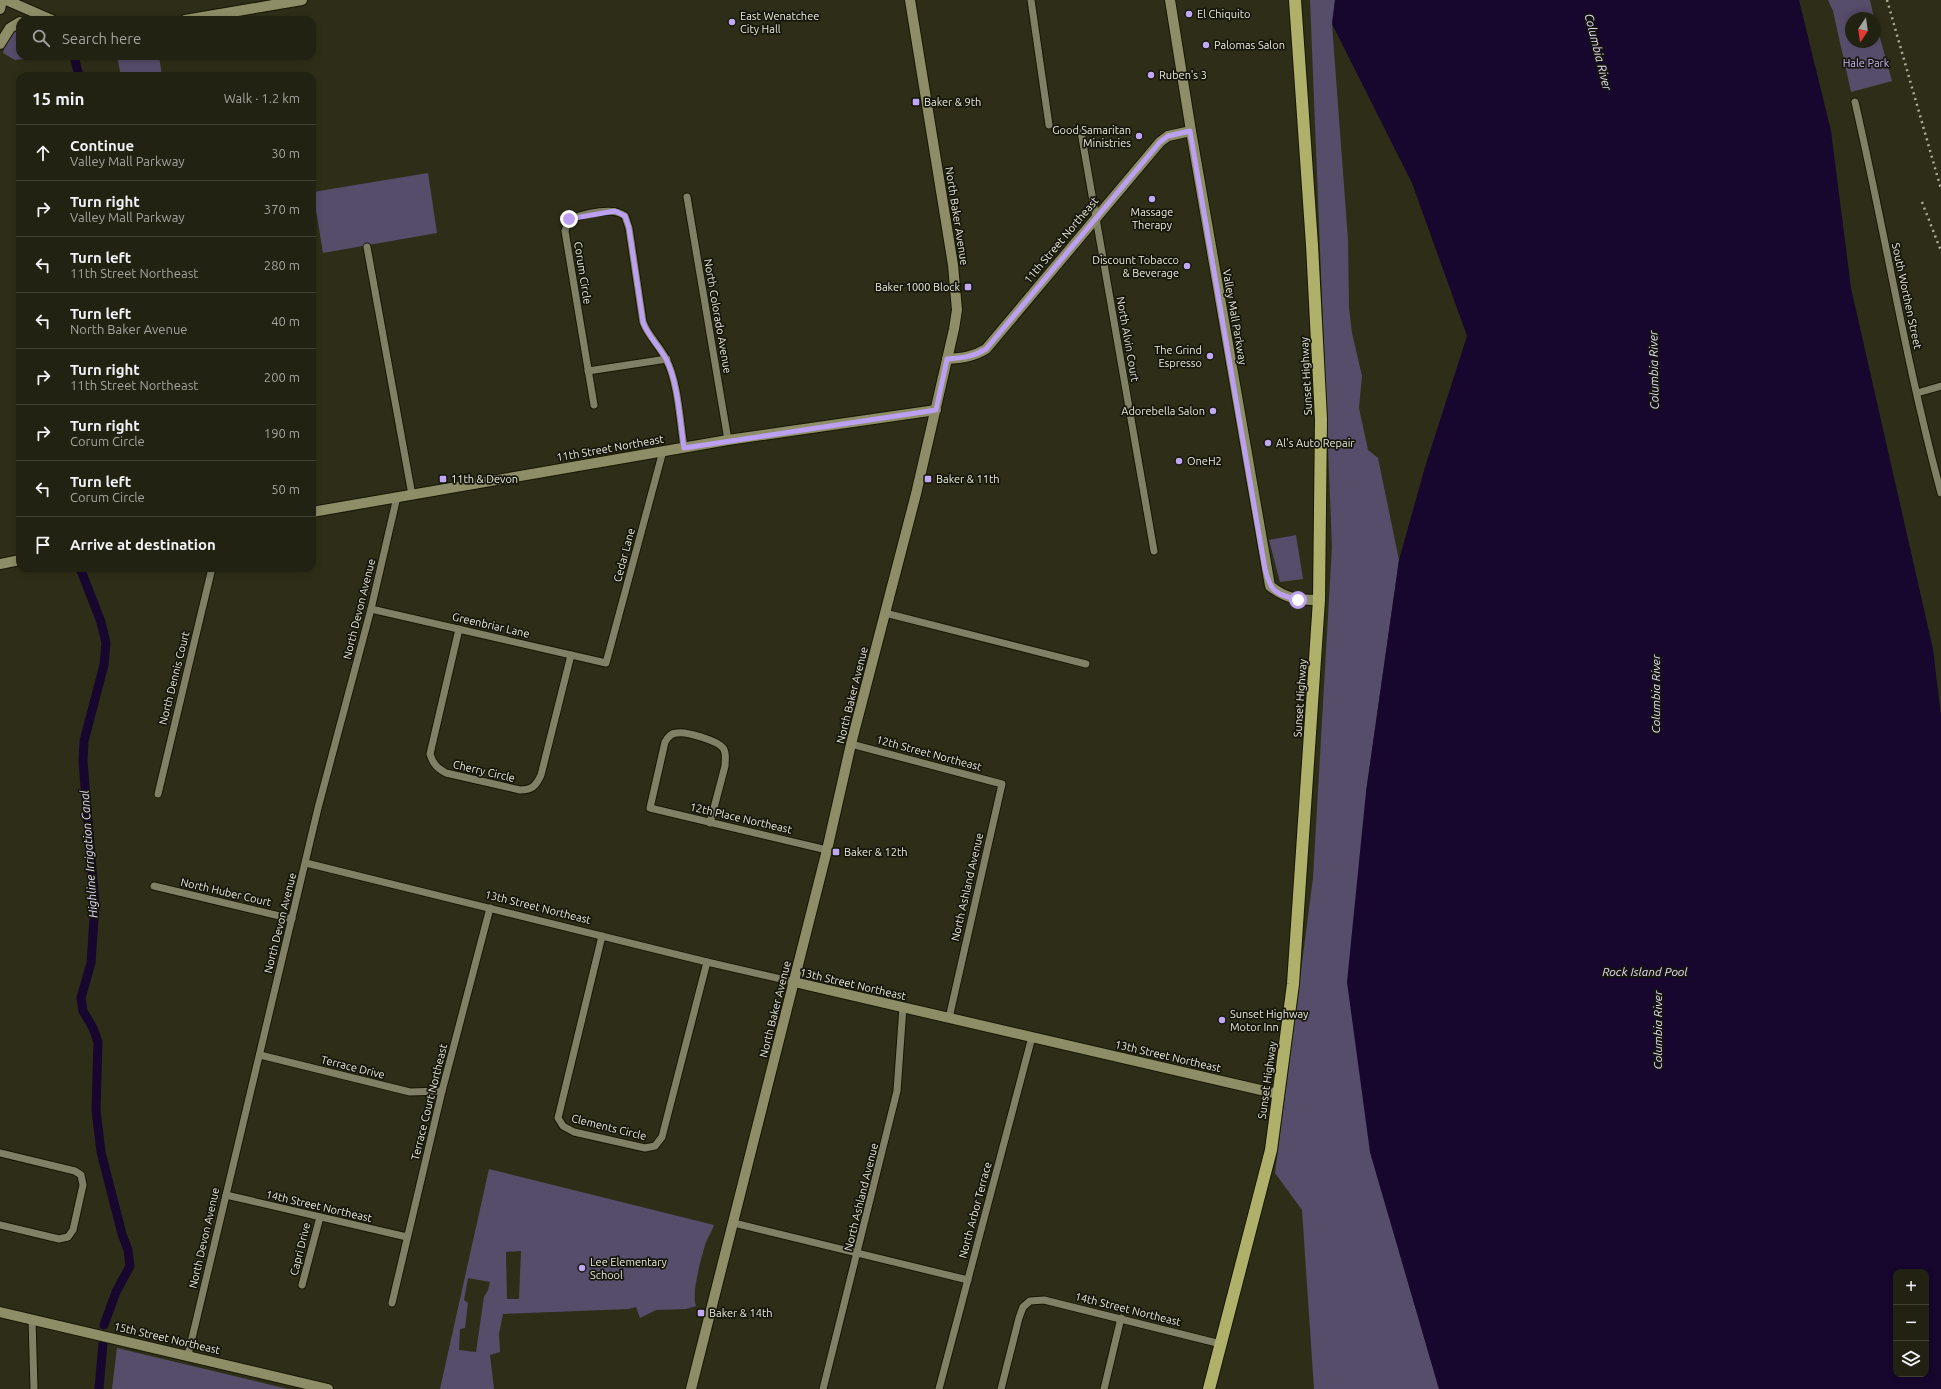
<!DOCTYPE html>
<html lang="en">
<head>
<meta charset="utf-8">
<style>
	body { margin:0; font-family:Ubuntu,sans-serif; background:#2a2a1b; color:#f1f3f6 }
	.controls { position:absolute; right:12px; bottom:12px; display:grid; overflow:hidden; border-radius:8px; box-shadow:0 2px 6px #0003 }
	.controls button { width:36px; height:36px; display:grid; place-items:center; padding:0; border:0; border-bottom:1px solid #3f3f32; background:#222212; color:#f1f3f6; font:20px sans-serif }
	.compass { position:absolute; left:1845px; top:12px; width:36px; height:36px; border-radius:50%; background:#222212; box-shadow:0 2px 6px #0003; rotate:193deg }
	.stop { position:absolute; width:12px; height:12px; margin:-9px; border:3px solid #bca0f2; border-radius:50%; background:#fff }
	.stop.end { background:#bca0f2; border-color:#fff; box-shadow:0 1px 4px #0008 }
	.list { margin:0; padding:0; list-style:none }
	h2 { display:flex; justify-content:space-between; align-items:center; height:52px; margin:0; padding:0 16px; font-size:17px }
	h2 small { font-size:13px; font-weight:400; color:#a2a49f }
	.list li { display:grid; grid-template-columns:26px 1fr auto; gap:12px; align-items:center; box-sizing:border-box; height:56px; padding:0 16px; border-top:1px solid #3f3f32 }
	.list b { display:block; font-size:15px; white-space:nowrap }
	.list p { margin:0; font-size:13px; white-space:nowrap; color:#a2a49f }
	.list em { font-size:13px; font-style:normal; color:#a2a49f }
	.icon { flex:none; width:22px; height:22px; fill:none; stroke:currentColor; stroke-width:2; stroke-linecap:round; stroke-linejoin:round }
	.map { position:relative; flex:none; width:1941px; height:1389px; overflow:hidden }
	.search { position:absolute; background:#222212; box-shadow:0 2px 6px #0003; left:16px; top:16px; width:300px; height:44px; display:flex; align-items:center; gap:10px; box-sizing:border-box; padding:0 14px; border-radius:12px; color:#a2a49f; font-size:15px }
	.panel { position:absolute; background:#222212; box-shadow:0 2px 6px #0003; left:16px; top:72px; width:300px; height:500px; border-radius:12px }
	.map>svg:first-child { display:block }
</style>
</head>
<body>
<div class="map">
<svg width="1941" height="1389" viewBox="0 0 1941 1389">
	<rect width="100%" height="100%" fill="#2e2e18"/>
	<!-- green -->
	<g fill="#564d6b" fill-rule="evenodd">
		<path d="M 1310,0 L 1335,0 L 1332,24 L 1348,240 L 1349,308 L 1352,333 L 1362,376 L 1359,408 L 1368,450 L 1378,458 L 1399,560 L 1366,792 L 1370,1152 L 1439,1389 L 1314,1389 L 1302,1210 L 1275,1173 L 1313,878 L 1332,547 Z"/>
		<path d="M 1828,0 L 1870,0 L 1874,18 L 1851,18 L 1851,42 L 1875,42 L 1875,20 L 1892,81 L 1851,92 L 1833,11 Z"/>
		<path d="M 20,26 L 20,56 L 50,56 L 15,60 L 3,53 L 8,35 Z"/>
		<path d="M 117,56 L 159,56 L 162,76 L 121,76 Z"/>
		<path d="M 428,173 L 437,233 L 323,253 L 313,192 Z"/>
		<path d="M 1296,535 L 1303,579 L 1280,582 L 1269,540 Z"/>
		<path d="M 489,1169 L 714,1225 C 712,1232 707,1238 705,1245 C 701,1260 691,1293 696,1306 L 686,1309 L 656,1310 L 640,1318 L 636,1307 L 629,1309 L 503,1314 L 499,1334 L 500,1352 L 490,1355 L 494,1389 L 440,1389 ZM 521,1251 L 519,1299 L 507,1299 L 506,1252 ZM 468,1278 L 490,1282 L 488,1290 L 484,1297 L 476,1352 L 459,1350 L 460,1329 L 465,1328 L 468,1303 L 464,1300 Z"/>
		<path d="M 117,1348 L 288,1389 L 112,1389 Z"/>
	</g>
	<!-- water -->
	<path fill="#17062d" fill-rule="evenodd" d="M 1335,0 L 1799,0 L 1831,131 L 1851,288 L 1933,649 L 1941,716 L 1941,1389 L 1439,1389 L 1370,1152 L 1347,982 L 1366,792 L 1399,560 L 1425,467 L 1467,336 L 1412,183 L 1332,24 ZM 1896,1272 L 1926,1272 L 1926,1374 L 1896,1374 Z"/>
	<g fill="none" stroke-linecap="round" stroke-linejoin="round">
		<!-- canal -->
		<g stroke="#17062d" stroke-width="9">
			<path d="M 74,56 L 79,76"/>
			<path d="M 80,568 L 101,622 L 106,643 L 104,665 L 84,741 L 83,762 L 95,904 L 91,963 L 81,998 L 83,1011 L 93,1028 L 98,1042 L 96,1110 L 101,1152 L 122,1234 L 128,1250 L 130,1266 L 116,1292 L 104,1325"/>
			<path d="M 99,1389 L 103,1343"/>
		</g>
		<defs>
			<g id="street">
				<path d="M 1031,0 L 1049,125"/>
				<path d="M 1855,102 C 1885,232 1906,364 1941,493"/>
				<path d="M 1081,132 L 1154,551"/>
				<path d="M 687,197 L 728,440"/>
				<path d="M 367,247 L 412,495"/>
				<path d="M 588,371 L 667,359"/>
				<path d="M 1917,393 L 1941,386"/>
				<path d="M 594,405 L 565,231 L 569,219 C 584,214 613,206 625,216 L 629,228 L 643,322 C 648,336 660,346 666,359 C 678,381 680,422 684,447"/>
				<path d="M 371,609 L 606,663 L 663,451"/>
				<path d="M 885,613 L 1086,664"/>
				<path d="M 459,629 L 430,754 C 433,764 437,768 446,773 L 520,790 C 532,790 536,786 541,775 L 571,655"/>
				<path d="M 851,744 L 1002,784 L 949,1018"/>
				<path d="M 158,794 L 212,568"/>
				<path d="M 710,823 L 725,766 C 725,760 727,753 723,748 C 718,741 686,731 677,733 C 671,733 668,737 665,742 L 650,808 L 827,850"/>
				<path d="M 306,863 L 707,962 L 794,982"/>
				<path d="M 154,886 L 292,919"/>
				<path d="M 602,936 L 558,1118 L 563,1126 L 574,1132 L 645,1148 L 655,1146 L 662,1137 L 707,962"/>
				<path d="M 260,1055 L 410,1092 L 442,1091"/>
				<path d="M 0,1153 L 75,1171 L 81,1175 L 83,1185 L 73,1230 L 68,1237 L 59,1239 L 0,1225"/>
				<path d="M 226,1195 L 407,1237"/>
				<path d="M 734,1223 L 968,1280"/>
				<path d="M 302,1285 L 320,1217"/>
				<path d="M 392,1303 L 442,1091 L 490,908"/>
				<path d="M 32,1319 L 34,1389"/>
				<path d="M 188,1355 L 318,808 L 371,609 L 397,497"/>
				<path d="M 823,1389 L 897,1091 L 903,1007"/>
				<path d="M 939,1389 L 1032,1037"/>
				<path d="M 1001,1389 L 1019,1318 L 1023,1307 L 1030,1301 L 1044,1300 L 1221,1344"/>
				<path d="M 1104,1389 L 1121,1318"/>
			</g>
			<g id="secondary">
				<path d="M 6,0 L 52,20"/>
				<path d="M 1170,0 L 1191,131 L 1270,586 C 1286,599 1298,600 1319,600"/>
				<path d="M 0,9 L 2,0"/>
				<path d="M 185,20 L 302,0"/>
				<path d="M 0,44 L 10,28 L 20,22"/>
				<path d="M 947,359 C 962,358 973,357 986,349 L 1160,142 L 1168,136 L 1191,131"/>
				<path d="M 312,512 L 728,440 L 936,410"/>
				<path d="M 0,564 L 20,560"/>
				<path d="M 794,982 L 1278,1094"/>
				<path d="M 0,1312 L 328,1389"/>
				<path d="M 691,1389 L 827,850 L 851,744 L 916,494 L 954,329 L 957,310 L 953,265 L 910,0"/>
			</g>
			<path id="highway" d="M 1209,1389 L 1271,1150 L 1293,984 L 1319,600 L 1321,419 L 1312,245 L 1295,0"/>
		</defs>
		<!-- street casing -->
		<use href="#street" stroke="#171602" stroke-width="9"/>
		<!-- secondary casing -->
		<use href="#secondary" stroke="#171602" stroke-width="12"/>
		<!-- highway casing -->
		<use href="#highway" stroke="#171602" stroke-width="14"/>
		<!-- street -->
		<use href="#street" stroke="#7f8066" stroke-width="7"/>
		<!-- secondary -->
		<use href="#secondary" stroke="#8d8e67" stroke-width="10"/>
		<!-- highway -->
		<use href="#highway" stroke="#afb06a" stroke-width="12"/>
		<!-- rail -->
		<g stroke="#adae9d" stroke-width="2.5" stroke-dasharray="2 4" stroke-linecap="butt">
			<path d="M 1887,0 L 1941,189"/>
			<path d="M 1922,202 L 1941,251"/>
		</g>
	</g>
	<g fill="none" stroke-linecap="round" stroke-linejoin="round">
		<!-- route -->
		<path stroke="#bca0f2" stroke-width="5" d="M 569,219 L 615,211 L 625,216 L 629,228 L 643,322 C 648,336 659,346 666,359 C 678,381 680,422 684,448 L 936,410 L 947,359 C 962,358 973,357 986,349 L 1160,142 L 1168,136 L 1190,131 L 1265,569 C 1271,593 1275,593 1298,600"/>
	</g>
	<!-- markers -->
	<g fill="#c0a8f4" stroke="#16160c" stroke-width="1.5">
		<circle cx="1189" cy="14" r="4"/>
		<circle cx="732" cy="22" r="4"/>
		<circle cx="1206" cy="45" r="4"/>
		<circle cx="1151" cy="75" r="4"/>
		<rect x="912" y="98" width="8" height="8" rx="2"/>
		<circle cx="1139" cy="136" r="4"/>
		<circle cx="1152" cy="199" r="4"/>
		<circle cx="1187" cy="266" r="4"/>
		<rect x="964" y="283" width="8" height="8" rx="2"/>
		<circle cx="1210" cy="356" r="4"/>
		<circle cx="1213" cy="411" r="4"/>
		<circle cx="1268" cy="443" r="4"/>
		<circle cx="1179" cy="461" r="4"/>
		<rect x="439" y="475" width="8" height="8" rx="2"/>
		<rect x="924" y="475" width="8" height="8" rx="2"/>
		<rect x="832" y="848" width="8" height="8" rx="2"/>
		<circle cx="1222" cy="1020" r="4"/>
		<circle cx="582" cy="1268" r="4"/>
		<rect x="697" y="1309" width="8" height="8" rx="2"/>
	</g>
	<g text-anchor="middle" stroke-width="3.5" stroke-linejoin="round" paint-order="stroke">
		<!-- poi labels -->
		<g font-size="11" fill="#e9eadc" stroke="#16160c" text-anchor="start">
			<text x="1197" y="18">El Chiquito</text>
			<text x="740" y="20">East Wenatchee<tspan x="740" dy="13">City Hall</tspan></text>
			<text x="1214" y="49">Palomas Salon</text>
			<text x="1159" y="79">Ruben's 3</text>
			<text x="924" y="106">Baker &amp; 9th</text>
			<text x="1131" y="134" text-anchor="end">Good Samaritan<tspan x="1131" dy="13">Ministries</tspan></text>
			<text x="1152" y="216" text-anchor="middle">Massage<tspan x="1152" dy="13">Therapy</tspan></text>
			<text x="1179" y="264" text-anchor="end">Discount Tobacco<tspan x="1179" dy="13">&amp; Beverage</tspan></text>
			<text x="960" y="291" text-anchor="end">Baker 1000 Block</text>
			<text x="1202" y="354" text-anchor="end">The Grind<tspan x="1202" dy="13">Espresso</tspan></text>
			<text x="1205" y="415" text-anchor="end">Adorebella Salon</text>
			<text x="1276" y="447">Al's Auto Repair</text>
			<text x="1187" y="465">OneH2</text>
			<text x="451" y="483">11th &amp; Devon</text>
			<text x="936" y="483">Baker &amp; 11th</text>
			<text x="844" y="856">Baker &amp; 12th</text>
			<text x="1230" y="1018">Sunset Highway<tspan x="1230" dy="13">Motor Inn</tspan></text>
			<text x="590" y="1266">Lee Elementary<tspan x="590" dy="13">School</tspan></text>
			<text x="709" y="1317">Baker &amp; 14th</text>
		</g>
		<!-- park labels -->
		<g font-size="11" fill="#c9b3fc" stroke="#16160c">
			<text x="1866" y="67">Hale Park</text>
		</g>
		<!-- street labels -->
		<g font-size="11" fill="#e9eadc" stroke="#16160c">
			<text transform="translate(957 216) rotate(81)" y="4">North Baker Avenue</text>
			<text transform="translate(1061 240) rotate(-50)" y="4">11th Street Northeast</text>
			<text transform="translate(583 273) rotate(81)" y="4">Corum Circle</text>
			<text transform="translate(1907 296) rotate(78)" y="4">South Worthen Street</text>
			<text transform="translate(718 316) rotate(80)" y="4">North Colorado Avenue</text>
			<text transform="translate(1235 317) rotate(80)" y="4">Valley Mall Parkway</text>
			<text transform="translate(1128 339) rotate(80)" y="4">North Alvin Court</text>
			<text transform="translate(1306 376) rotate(-93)" y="4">Sunset Highway</text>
			<text transform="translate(610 448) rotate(-10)" y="4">11th Street Northeast</text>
			<text transform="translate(624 555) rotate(-75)" y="4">Cedar Lane</text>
			<text transform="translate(359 609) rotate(-76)" y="4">North Devon Avenue</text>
			<text transform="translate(491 625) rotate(13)" y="4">Greenbriar Lane</text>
			<text transform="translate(174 678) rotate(-76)" y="4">North Dennis Court</text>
			<text transform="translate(852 695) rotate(-76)" y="4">North Baker Avenue</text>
			<text transform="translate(1300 698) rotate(-86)" y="4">Sunset Highway</text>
			<text transform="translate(929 753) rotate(15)" y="4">12th Street Northeast</text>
			<text transform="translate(484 771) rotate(13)" y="4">Cherry Circle</text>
			<text transform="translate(741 818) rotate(13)" y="4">12th Place Northeast</text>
			<text transform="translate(967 887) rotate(-77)" y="4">North Ashland Avenue</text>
			<text transform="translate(226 892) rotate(13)" y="4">North Huber Court</text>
			<text transform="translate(538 907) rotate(14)" y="4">13th Street Northeast</text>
			<text transform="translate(280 923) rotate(-76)" y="4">North Devon Avenue</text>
			<text transform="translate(853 984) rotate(13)" y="4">13th Street Northeast</text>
			<text transform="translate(775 1009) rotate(-76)" y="4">North Baker Avenue</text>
			<text transform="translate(1168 1056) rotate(13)" y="4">13th Street Northeast</text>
			<text transform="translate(353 1067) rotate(14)" y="4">Terrace Drive</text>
			<text transform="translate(1267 1080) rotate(-82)" y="4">Sunset Highway</text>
			<text transform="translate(429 1102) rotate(-76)" y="4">Terrace Court Northeast</text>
			<text transform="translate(609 1127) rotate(14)" y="4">Clements Circle</text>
			<text transform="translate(861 1197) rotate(-76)" y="4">North Ashland Avenue</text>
			<text transform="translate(319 1206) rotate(13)" y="4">14th Street Northeast</text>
			<text transform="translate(975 1210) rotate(-75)" y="4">North Arbor Terrace</text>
			<text transform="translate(204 1238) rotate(-77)" y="4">North Devon Avenue</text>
			<text transform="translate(300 1249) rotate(-76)" y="4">Capri Drive</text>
			<text transform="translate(1128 1309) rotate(14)" y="4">14th Street Northeast</text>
			<text transform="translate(167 1338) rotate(13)" y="4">15th Street Northeast</text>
		</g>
		<!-- water labels -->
		<g font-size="12" font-style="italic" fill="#e2daf8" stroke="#16160c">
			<text transform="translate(1598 52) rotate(76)" y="4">Columbia River</text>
			<text transform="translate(1654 370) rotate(-91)" y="4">Columbia River</text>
			<text transform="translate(1656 694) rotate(-90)" y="4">Columbia River</text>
			<text transform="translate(89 854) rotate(-94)" y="4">Highline Irrigation Canal</text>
			<text x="1645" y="976">Rock Island Pool</text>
			<text transform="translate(1658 1030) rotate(-90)" y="4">Columbia River</text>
		</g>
	</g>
</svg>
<div class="controls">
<button>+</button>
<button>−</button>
<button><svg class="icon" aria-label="layers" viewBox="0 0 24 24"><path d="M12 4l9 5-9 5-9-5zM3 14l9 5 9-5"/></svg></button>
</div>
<svg class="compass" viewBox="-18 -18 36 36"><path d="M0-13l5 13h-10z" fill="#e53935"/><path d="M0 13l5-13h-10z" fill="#a2a49f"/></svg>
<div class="stop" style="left:1298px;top:600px"></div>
<div class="stop end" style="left:569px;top:219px"></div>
<div class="search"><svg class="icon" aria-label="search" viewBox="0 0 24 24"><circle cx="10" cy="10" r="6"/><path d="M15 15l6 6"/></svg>Search here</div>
<section class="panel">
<h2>15 min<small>Walk · 1.2 km</small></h2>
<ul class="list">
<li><svg class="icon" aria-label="ahead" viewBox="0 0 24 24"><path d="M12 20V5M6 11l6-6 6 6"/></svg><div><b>Continue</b><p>Valley Mall Parkway</p></div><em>30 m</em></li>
<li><svg class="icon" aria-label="right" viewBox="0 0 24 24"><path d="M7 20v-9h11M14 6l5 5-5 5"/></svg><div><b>Turn right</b><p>Valley Mall Parkway</p></div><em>370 m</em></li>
<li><svg class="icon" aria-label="left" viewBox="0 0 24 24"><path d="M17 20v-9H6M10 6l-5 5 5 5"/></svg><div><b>Turn left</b><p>11th Street Northeast</p></div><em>280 m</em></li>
<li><svg class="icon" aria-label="left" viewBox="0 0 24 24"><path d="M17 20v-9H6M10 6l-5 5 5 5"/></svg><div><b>Turn left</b><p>North Baker Avenue</p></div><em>40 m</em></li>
<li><svg class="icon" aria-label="right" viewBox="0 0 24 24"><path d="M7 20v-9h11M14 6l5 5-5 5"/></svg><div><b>Turn right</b><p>11th Street Northeast</p></div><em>200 m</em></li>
<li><svg class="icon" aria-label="right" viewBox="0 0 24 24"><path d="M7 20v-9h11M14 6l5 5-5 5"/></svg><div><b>Turn right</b><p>Corum Circle</p></div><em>190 m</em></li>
<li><svg class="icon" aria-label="left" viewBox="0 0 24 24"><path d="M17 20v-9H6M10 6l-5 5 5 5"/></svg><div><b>Turn left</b><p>Corum Circle</p></div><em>50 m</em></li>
<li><svg class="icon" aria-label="arrive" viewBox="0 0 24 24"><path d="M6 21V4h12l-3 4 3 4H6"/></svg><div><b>Arrive at destination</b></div></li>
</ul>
</section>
</div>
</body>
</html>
